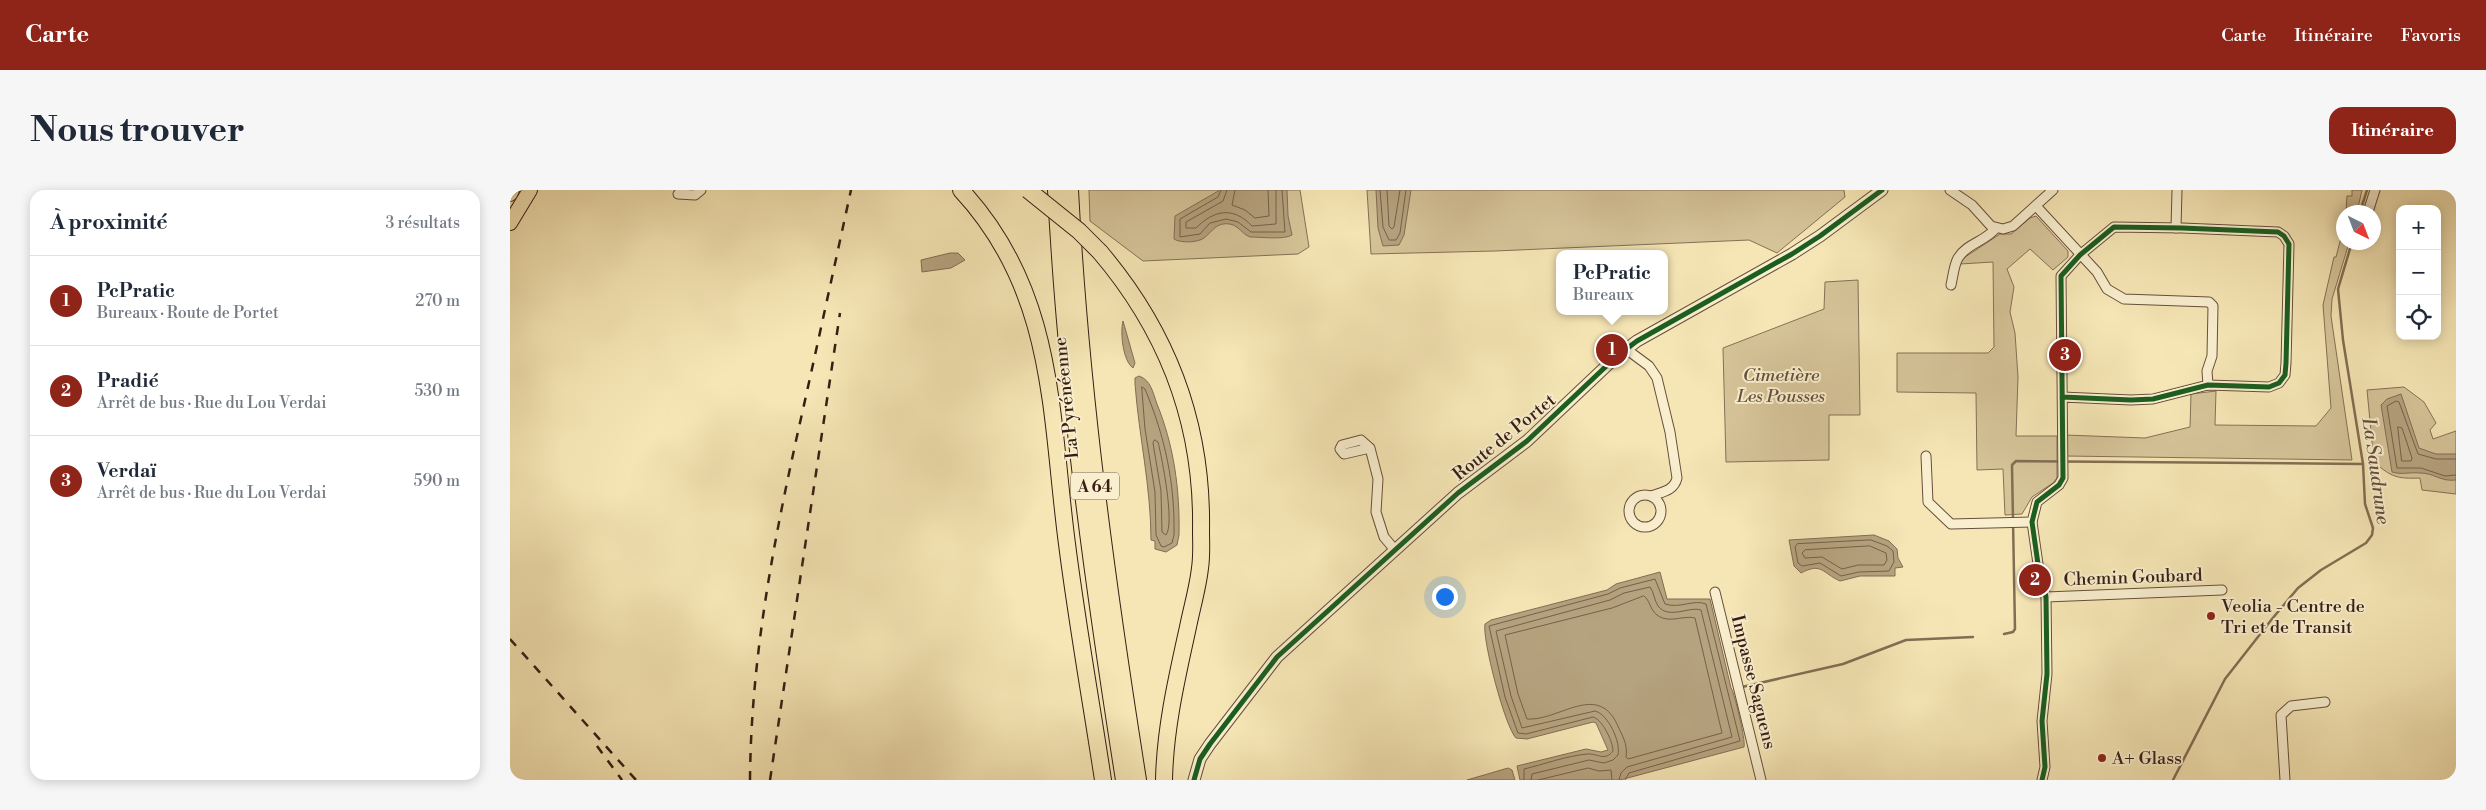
<!DOCTYPE html>
<html lang="fr">
<head>
<meta charset="utf-8">
<style>
	body { margin:0; font-family:"Libre Bodoni",serif; background:#f6f6f7; color:#1f2937 }
	.controls { position:absolute; right:15px; top:15px; display:grid; overflow:hidden; border-radius:10px; box-shadow:0 2px 12px #0003 }
	.controls button { width:45px; height:45px; display:grid; place-items:center; padding:0; border:0; border-bottom:1px solid #e0e1e3; background:#fff; color:#1f2937; font:25px sans-serif }
	.compass { position:absolute; left:1826px; top:15px; width:45px; height:45px; border-radius:50%; background:#fff; box-shadow:0 2px 12px #0003; rotate:138deg }
	.you { position:absolute; left:934px; top:406px; width:18px; height:18px; margin:-12px; border:4px solid #fff; border-radius:50%; background:#1a73e8; box-shadow:0 0 0 8px #1a73e833 }
	.badge { display:grid; place-items:center; width:32px; height:32px; border-radius:50%; background:#8f2418; color:#fff; font-size:16px; font-weight:700 }
	.pin { position:absolute; translate:-50% -50%; border:2px solid #fff; box-shadow:0 1px 5px #0006 }
	.popup { position:absolute; left:1046px; top:60px; width:112px; height:65px; box-sizing:border-box; display:grid; place-content:center; border-radius:10px; background:#fff; filter:drop-shadow(0 1px 4px #0005); font-size:16px; white-space:nowrap; color:#747a83 }
	.popup b { font-size:19px; color:#1f2937 }
	.popup::after { content:''; position:absolute; left:50%; top:100%; margin-left:-10px; border:10px solid transparent; border-top-color:#fff }
	.list { margin:0; padding:0; list-style:none }
	h2 { display:flex; justify-content:space-between; align-items:center; height:65px; margin:0; padding:0 20px; font-size:21px }
	h2 small { font-size:16px; font-weight:400; color:#747a83 }
	.list li { display:grid; grid-template-columns:32px 1fr auto; gap:15px; align-items:center; box-sizing:border-box; height:90px; padding:0 20px; border-top:1px solid #e0e1e3 }
	.list b { display:block; font-size:19px; white-space:nowrap }
	.list p { margin:0; font-size:16px; white-space:nowrap; color:#747a83 }
	.list em { font-size:16px; font-style:normal; color:#747a83 }
	.icon { flex:none; width:28px; height:28px; fill:none; stroke:currentColor; stroke-width:2; stroke-linecap:round; stroke-linejoin:round }
	.map { position:relative; flex:none; width:1946px; height:590px; overflow:hidden; border-radius:15px }
	header { display:flex; align-items:center; gap:30px; box-sizing:border-box; height:70px; padding:0 25px; background:#8f2418; color:#fff }
	header strong { font-size:24px }
	nav { display:flex; gap:28px; margin-inline-start:auto; font-size:18px }
	.intro { display:flex; align-items:center; justify-content:space-between; box-sizing:border-box; height:120px; padding:0 30px }
	h1 { margin:0; font-size:35px }
	.button { padding:12px 22px; border-radius:15px; background:#8f2418; color:#fff; font-size:18px; font-weight:700 }
	main { display:flex; gap:30px; padding:0 30px }
	aside { flex:1; background:#fff; border-radius:15px; box-shadow:0 2px 12px #0003 }
	.map>svg:first-child { display:block }
</style>
</head>
<body>
<header>
<strong>Carte</strong>
<nav><a>Carte</a><a>Itinéraire</a><a>Favoris</a></nav>
</header>
<div class="intro"><h1>Nous trouver</h1><a class="button">Itinéraire</a></div>
<main>
<aside>
<h2>À proximité<small>3 résultats</small></h2>
<ul class="list">
<li><span class="badge">1</span><div><b>PcPratic</b><p>Bureaux · Route de Portet</p></div><em>270 m</em></li>
<li><span class="badge">2</span><div><b>Pradié</b><p>Arrêt de bus · Rue du Lou Verdai</p></div><em>530 m</em></li>
<li><span class="badge">3</span><div><b>Verdaï</b><p>Arrêt de bus · Rue du Lou Verdai</p></div><em>590 m</em></li>
</ul>
</aside>
<div class="map">
<svg width="1946" height="590" viewBox="0 0 1946 590">
	<rect width="100%" height="100%" fill="#f6e6b5"/>
	<filter id="stains"><feTurbulence type="fractalNoise" baseFrequency=".004" numOctaves="4"/><feColorMatrix values="0 0 0 0 .2 0 0 0 0 .09 0 0 0 0 .02 0 0 0 .5 -.17"/></filter>
	<radialGradient id="worn" r=".72"><stop offset=".6" stop-color="#630" stop-opacity="0"/><stop offset="1" stop-color="#630" stop-opacity=".3"/></radialGradient>
	<!-- green -->
	<g fill="#d6c499" stroke="#867056">
		<path d="M 579,0 L 790,0 L 799,57 L 788,64 L 633,71 L 580,31 Z"/>
		<path d="M 857,0 L 1334,0 L 1335,7 L 1267,63 L 1239,50 L 985,61 L 861,64 Z"/>
		<path d="M 1842,0 L 1852,0 L 1847,22 L 1836,22 L 1837,6 L 1842,6 Z"/>
		<path d="M 1526,26 L 1558,61 L 1558,67 L 1543,80 L 1520,59 L 1497,79 L 1504,97 L 1500,122 L 1505,143 L 1508,187 L 1506,246 L 1547,246 L 1547,288 L 1543,293 L 1522,307 L 1512,324 L 1495,325 L 1493,279 L 1467,280 L 1466,203 L 1387,202 L 1387,163 L 1478,163 L 1484,157 L 1483,72 L 1450,74 L 1449,71 L 1490,44 L 1501,44 L 1520,28 Z"/>
		<path d="M 1833,40 L 1834,52 L 1839,53 L 1822,109 L 1821,126 L 1842,270 L 1555,266 L 1555,245 L 1635,248 L 1680,237 L 1681,204 L 1706,201 L 1705,235 L 1806,236 L 1821,218 L 1813,115 L 1824,67 L 1826,67 Z"/>
		<path d="M 1348,90 L 1350,225 L 1319,225 L 1319,270 L 1216,272 L 1213,158 L 1314,119 L 1315,92 Z"/>
		<path d="M 1894,197 L 1914,212 L 1926,233 L 1920,240 L 1923,249 L 1946,241 L 1946,304 L 1912,300 L 1910,288 C 1887,289 1881,287 1864,272 L 1857,200 Z"/>
	</g>
	<!-- water -->
	<g fill="#b5a27e" stroke="#836d53">
		<path d="M 710,0 L 777,0 L 778,26 L 782,45 C 774,50 751,47 740,47 C 732,44 729,36 720,34 C 706,32 703,41 694,48 C 687,53 670,53 664,49 L 665,26 Z"/>
		<path d="M 866,0 L 901,0 L 894,45 L 889,55 L 873,56 L 868,38 Z"/>
		<path d="M 440,63 L 448,63 L 455,70 L 441,78 L 412,82 L 411,70 Z"/>
		<path d="M 613,131 L 625,173 L 623,178 C 613,171 610,143 613,131 Z"/>
		<path d="M 629,186 C 641,190 643,203 647,214 C 664,256 670,300 669,345 L 667,355 L 656,362 L 645,359 L 645,351 L 641,350 C 641,297 629,247 625,194 L 625,188 Z"/>
		<path d="M 1891,204 L 1909,258 L 1926,264 L 1946,264 L 1946,290 C 1931,292 1924,283 1910,283 C 1899,282 1892,285 1882,282 L 1871,215 L 1877,209 Z"/>
		<path d="M 1364,345 L 1379,351 L 1387,359 L 1388,368 L 1393,377 L 1385,378 L 1385,386 L 1350,386 L 1330,391 C 1312,383 1312,372 1291,383 L 1284,376 L 1279,350 Z"/>
		<path d="M 1150,382 L 1157,409 L 1200,409 L 1221,498 C 1224,501 1236,551 1234,557 L 1110,590 L 1010,590 L 1007,576 L 1076,559 L 1091,562 L 1098,560 L 1086,533 L 1083,532 L 1017,549 L 1006,548 C 995,537 972,449 975,434 L 981,430 L 1097,400 L 1106,394 Z"/>
		<path d="M 998,578 L 1002,580 L 1005,590 L 957,590 Z"/>
	</g>
	<g fill="none" stroke-linecap="round" stroke-linejoin="round">
		<!-- shore -->
		<g stroke="#766048" stroke-width="1">
			<path d="M 711,0 L 708,7 L 670,29 L 670,47 L 690,44 L 700,33 L 716,29 L 728,32 L 741,42 L 775,42 L 772,0"/>
			<path d="M 717,0 L 713,11 L 676,32 L 676,38 L 686,38 C 704,20 723,16 742,36 L 766,34 L 766,0"/>
			<path d="M 725,0 L 722,15 L 735,20 L 745,28 L 759,26 L 758,0"/>
			<path d="M 870,0 L 873,37 L 879,50 L 886,50 L 890,43 L 896,0"/>
			<path d="M 877,0 L 879,36 L 882,39 L 884,37 L 890,0"/>
			<path d="M 632,197 L 635,199 C 655,247 665,293 664,345 L 662,353 L 654,357 L 651,356 L 646,345 L 645,302 L 635,239 Z"/>
			<path d="M 1888,237 L 1892,238 L 1902,268 L 1901,271 L 1892,271 Z"/>
			<path d="M 645,250 L 648,252 C 652,268 665,334 656,345 L 652,342 L 651,301 L 643,253 Z"/>
			<path d="M 1946,269 L 1926,269 L 1908,264 L 1889,212 L 1886,211 L 1877,216 L 1887,278 L 1911,278 L 1935,286 L 1946,285"/>
			<path d="M 1361,350 L 1377,356 L 1383,361 L 1384,372 L 1379,381 L 1349,382 L 1331,386 L 1310,373 L 1292,376 L 1288,373 L 1285,357 L 1287,354 Z"/>
			<path d="M 1360,356 L 1376,363 L 1377,370 L 1374,375 L 1348,375 L 1332,379 L 1312,367 L 1295,368 L 1292,363 L 1295,360 Z"/>
			<path d="M 1134,406 C 1140,410 1140,420 1147,425 C 1159,434 1173,425 1185,428 L 1212,543 L 1118,569 L 1116,567 C 1118,553 1112,546 1107,534 C 1087,492 1049,531 1017,529 L 1008,504 L 995,445 L 1102,418 Z"/>
			<path d="M 1014,590 L 1014,579 C 1035,574 1056,566 1077,564 C 1087,563 1095,572 1103,561 C 1103,552 1093,530 1083,527 L 1016,544 L 1008,543 L 995,507 L 979,436 L 1098,404 L 1110,398 L 1145,389 L 1155,414 C 1169,419 1184,409 1196,414 L 1230,551 L 1119,583 L 1115,590"/>
			<path d="M 1021,590 L 1022,584 L 1079,570 L 1094,573 L 1103,570 L 1108,565 C 1111,552 1098,524 1085,521 L 1012,538 L 1001,506 L 986,441 L 1100,410 L 1114,403 L 1140,397 C 1144,402 1144,410 1148,416 C 1159,430 1179,416 1191,420 L 1222,547 L 1117,577 L 1111,583 L 1109,590"/>
			<path d="M 1028,590 L 1078,578 L 1089,581 L 1101,580 L 1102,590"/>
		</g>
		<!-- stream -->
		<g stroke="#836d53" stroke-width="2.5">
			<path d="M 1850,22 L 1857,0"/>
			<path d="M 1494,444 L 1503,442 L 1505,439 L 1502,275 L 1506,271 L 1853,274"/>
			<path d="M 1232,497 L 1333,474 L 1396,450 L 1463,447"/>
			<path d="M 1663,590 L 1715,489 L 1762,429 L 1788,398 L 1811,380 L 1856,353 L 1862,345 L 1863,338 L 1855,314 L 1853,274 L 1833,150 L 1828,99 L 1842,52"/>
		</g>
		<defs>
			<g id="minor">
				<path d="M 1440,0 L 1462,15 L 1481,36 L 1493,39 L 1503,36 L 1543,0"/>
				<path d="M 168,4 L 185,5 L 191,0"/>
				<path d="M 1526,16 L 1587,82 L 1597,99 L 1614,109 L 1699,112 L 1703,116 L 1702,166 L 1697,181 L 1698,195"/>
				<path d="M 1858,22 L 1865,0"/>
				<path d="M 1666,38 L 1667,0"/>
				<path d="M 1441,95 C 1443,86 1444,75 1448,68 C 1456,54 1476,51 1486,38"/>
				<path d="M 1116,159 L 1139,176 L 1147,188 L 1160,242 L 1167,288 C 1164,301 1152,302 1141,306"/>
				<path d="M 860,258 L 834,264 L 830,259 L 832,255 L 851,250 L 860,258 L 868,289 L 866,322 L 874,347 L 885,360"/>
				<path d="M 1416,266 L 1418,312 L 1441,334 L 1522,332"/>
				<circle cx="1135" cy="321" r="16"/>
				<path d="M 1205,402 L 1251,590"/>
				<path d="M 1536,407 L 1712,400"/>
				<path d="M 1532,590 L 1535,577 L 1532,531 L 1537,484 L 1536,407 L 1529,381 L 1522,332 L 1527,312 L 1549,295 L 1553,288 L 1551,86 L 1570,65 L 1604,37 L 1672,38 L 1768,42 L 1774,46 L 1779,54 L 1776,173 L 1775,185 L 1769,193 L 1759,197 L 1698,195 L 1643,209 L 1621,210 L 1552,207"/>
				<path d="M 1775,590 L 1771,525 L 1781,516 L 1815,512"/>
			</g>
			<path id="tertiary" d="M 684,590 L 690,569 L 700,554 L 767,467 L 948,303 L 1017,251 L 1107,166 L 1127,151 L 1282,64 L 1310,46 L 1372,0"/>
			<g id="primary">
				<path d="M 0,4 L 2,0"/>
				<path d="M 0,33 L 20,0"/>
			</g>
			<g id="motorway">
				<path d="M 451,0 C 546,102 540,225 557,354 C 567,433 581,511 593,590"/>
				<path d="M 546,0 C 556,198 583,394 614,590"/>
				<path d="M 560,0 C 570,198 597,394 628,590"/>
				<path d="M 590,62 C 658,142 693,234 691,340 C 691,352 692,365 690,378 C 688,397 682,417 678,437 C 667,487 655,538 654,590"/>
			</g>
		</defs>
		<!-- minor casing -->
		<use href="#minor" stroke="#674f3c" stroke-width="11"/>
		<!-- tertiary casing -->
		<use href="#tertiary" stroke="#674f3c" stroke-width="13"/>
		<!-- primary casing -->
		<use href="#primary" stroke="#371d13" stroke-width="16"/>
		<!-- motorway casing -->
		<use href="#motorway" stroke="#371d13" stroke-width="18"/>
		<!-- minor -->
		<use href="#minor" stroke="#f9efcf" stroke-width="9"/>
		<!-- tertiary -->
		<use href="#tertiary" stroke="#f9efcf" stroke-width="11"/>
		<!-- primary -->
		<use href="#primary" stroke="#f6e6b5" stroke-width="14"/>
		<!-- motorway -->
		<use href="#motorway" stroke="#f6e6b5" stroke-width="16"/>
		<!-- rail -->
		<g stroke="#371d13" stroke-width="2.5" stroke-dasharray="9 9" stroke-linecap="butt">
			<path d="M 0,449 L 126,590"/>
			<path d="M 87,556 L 112,590"/>
			<path d="M 240,590 C 241,459 267,334 296,206 C 311,138 326,69 341,0"/>
			<path d="M 260,590 L 330,123"/>
		</g>
		<defs>
			<path id="motorway-bridge" d="M 518,0 L 569,41 L 590,62"/>
		</defs>
		<!-- motorway-bridge casing -->
		<use href="#motorway-bridge" stroke="#371d13" stroke-width="18" stroke-linecap="butt"/>
		<!-- motorway-bridge -->
		<use href="#motorway-bridge" stroke="#f6e6b5" stroke-width="16"/>
		<defs>
			<g id="cycleway">
				<path d="M 684,590 L 690,569 L 700,554 L 767,467 L 948,303 L 1017,251 L 1107,166 L 1127,151 L 1282,64 L 1310,46 L 1372,0"/>
				<path d="M 1532,590 L 1535,577 L 1532,531 L 1537,484 L 1536,407 L 1529,381 L 1522,332 L 1527,312 L 1549,295 L 1553,288 L 1551,86 L 1570,65 L 1604,37 L 1672,38 L 1768,42 L 1774,46 L 1779,54 L 1776,173 L 1775,185 L 1769,193 L 1759,197 L 1698,195 L 1643,209 L 1621,210 L 1552,207"/>
			</g>
		</defs>
		<!-- cycleway casing -->
		<use href="#cycleway" stroke="#f9efcf" stroke-width="8"/>
		<!-- cycleway -->
		<use href="#cycleway" stroke="#1b5e20" stroke-width="5"/>
	</g>
	<!-- markers -->
	<g fill="#8f2418" stroke="#f9efcf" stroke-width="2">
		<circle cx="1701" cy="426" r="5"/>
		<circle cx="1592" cy="568" r="5"/>
	</g>
	<g text-anchor="middle" stroke-width="4" stroke-linejoin="round" paint-order="stroke">
		<!-- shield labels -->
		<rect fill="#f9efcf" stroke="#715c4b" stroke-width="1" x="561" y="282.5" width="48" height="27" rx="4"/>
		<g font-size="16" font-weight="bold" fill="#371d13">
			<text x="585" y="302">A 64</text>
		</g>
		<!-- park labels -->
		<g font-size="18" font-style="italic" fill="#674f3b" stroke="#f9efcf">
			<text x="1271" y="191">Cimetière<tspan x="1271" dy="21">Les Pousses</tspan></text>
		</g>
		<!-- street labels -->
		<g font-size="18" fill="#371d13" stroke="#f9efcf">
			<text transform="translate(556 208) rotate(-96)" y="6">La Pyrénéenne</text>
			<text transform="translate(994 247) rotate(-39)" y="6">Route de Portet</text>
			<text transform="translate(1623 387) rotate(-2)" y="6">Chemin Goubard</text>
			<text transform="translate(1244 492) rotate(76)" y="6">Impasse Saguens</text>
		</g>
		<!-- poi labels -->
		<g font-size="18" fill="#371d13" stroke="#f9efcf" text-anchor="start">
			<text x="1711" y="422">Veolia - Centre de<tspan x="1711" dy="21">Tri et de Transit</tspan></text>
			<text x="1602" y="574">A+ Glass</text>
		</g>
		<!-- water labels -->
		<g font-size="19" font-style="italic" fill="#634c38" stroke="#f9efcf">
			<text transform="translate(1867 281) rotate(82)" y="7">La Saudrune</text>
		</g>
	</g>
	<rect width="100%" height="100%" filter="url(#stains)"/>
	<rect width="100%" height="100%" fill="url(#worn)"/>
</svg>
<div class="controls">
<button>+</button>
<button>−</button>
<button><svg class="icon" aria-label="locate" viewBox="0 0 24 24"><circle cx="12" cy="12" r="6"/><path d="M12 2v4M12 18v4M2 12h4M18 12h4"/></svg></button>
</div>
<svg class="compass" viewBox="-18 -18 36 36"><path d="M0-13l5 13h-10z" fill="#e53935"/><path d="M0 13l5-13h-10z" fill="#747a83"/></svg>
<div class="you"></div>
<div class="pin badge" style="left:1102px;top:160px">1</div>
<div class="popup"><b>PcPratic</b>Bureaux</div>
<div class="pin badge" style="left:1525px;top:390px">2</div>
<div class="pin badge" style="left:1555px;top:165px">3</div>
</div>
</main>
</body>
</html>
